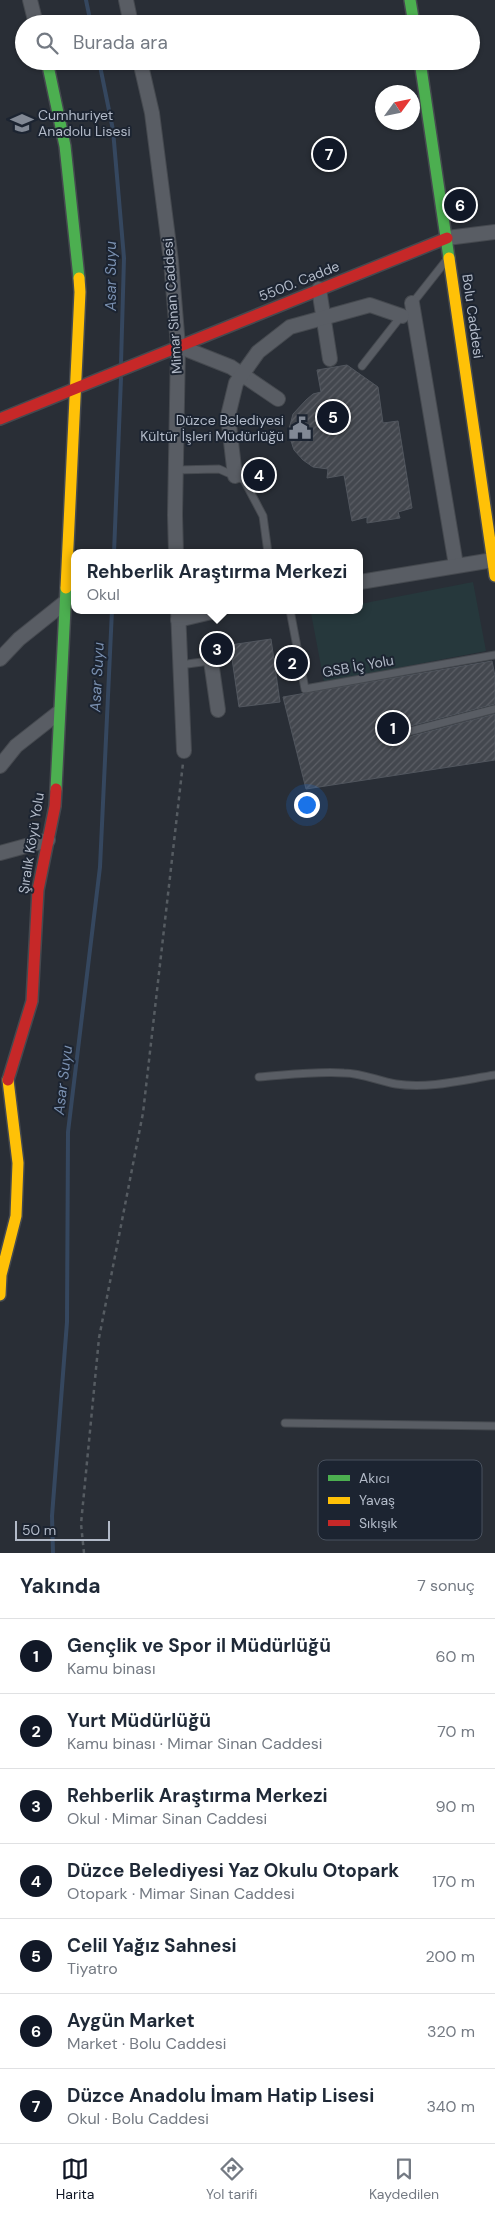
<!DOCTYPE html>
<html lang="tr">
<head>
<meta charset="utf-8">
<style>
	body { margin:0; font-family:"DM Sans",sans-serif; background:#f2f2f3; color:#1f2937 }
	.compass { position:absolute; left:375px; top:85px; width:45px; height:45px; border-radius:50%; background:#fff; box-shadow:0 1px 4px #0004; rotate:57deg }
	.scale { position:absolute; left:15px; bottom:12px; width:95px; box-sizing:border-box; padding-left:5px; border:2px solid #b2bac8; border-top:0; font-size:14px; line-height:18px; white-space:nowrap; color:#b2bac8; -webkit-text-stroke:4px #1c2431; paint-order:stroke }
	.you { position:absolute; left:306px; top:804px; width:18px; height:18px; margin:-12px; border:4px solid #fff; border-radius:50%; background:#1a73e8; box-shadow:0 0 0 8px #1a73e833 }
	.badge { display:grid; place-items:center; width:32px; height:32px; border-radius:50%; background:#111827; color:#fff; font-size:16px; font-weight:700 }
	.pin { position:absolute; translate:-50% -50%; border:2px solid #fff; box-shadow:0 1px 5px #0006 }
	.popup { position:absolute; left:71px; top:549px; width:292px; height:65px; box-sizing:border-box; display:grid; place-content:center; border-radius:10px; background:#fff; filter:drop-shadow(0 1px 4px #0005); font-size:16px; white-space:nowrap; color:#747a83 }
	.popup b { font-size:19px; color:#1f2937 }
	.popup::after { content:''; position:absolute; left:50%; top:100%; margin-left:-10px; border:10px solid transparent; border-top-color:#fff }
	.list { margin:0; padding:0; list-style:none }
	h2 { display:flex; justify-content:space-between; align-items:center; height:65px; margin:0; padding:0 20px; font-size:21px }
	h2 small { font-size:16px; font-weight:400; color:#747a83 }
	.list li { display:grid; grid-template-columns:32px 1fr auto; gap:15px; align-items:center; box-sizing:border-box; height:75px; padding:0 20px; border-top:1px solid #e0e1e3 }
	.list b { display:block; font-size:19px; white-space:nowrap }
	.list p { margin:0; font-size:16px; white-space:nowrap; color:#747a83 }
	.list em { font-size:16px; font-style:normal; color:#747a83 }
	.icon { flex:none; width:28px; height:28px; fill:none; stroke:currentColor; stroke-width:2; stroke-linecap:round; stroke-linejoin:round }
	.map { position:relative; flex:none; width:495px; height:1553px; overflow:hidden }
	.search { position:absolute; background:#fff; box-shadow:0 1px 4px #0004; left:15px; right:15px; top:15px; height:55px; display:flex; align-items:center; gap:12px; box-sizing:border-box; padding:0 18px; border-radius:28px; color:#747a83; font-size:19px }
	.sheet { height:590px; background:#fff }
	nav { display:flex; justify-content:space-around; align-items:center; box-sizing:border-box; height:70px; border-top:1px solid #e0e1e3; background:#fff; font-size:14px; color:#747a83 }
	nav a { display:grid; justify-items:center; gap:2px }
	nav .on { color:#111827 }
	.map>svg:first-child { display:block }
</style>
</head>
<body>
<div class="map">
<svg width="495" height="1553" viewBox="0 0 495 1553">
	<defs>
		<pattern id="building-hatch" width="6" height="6" patternUnits="userSpaceOnUse" patternTransform="scale(1.25)"><rect width="6" height="6" fill="#43474e"/><path d="M-1 1l2-2M0 6l6-6M5 7l2-2" fill="none" stroke="#5c5f66"/></pattern>
	</defs>
	<rect width="100%" height="100%" fill="#292e36"/>
	<!-- grass -->
	<path fill="#26383c" d="M 473,582 L 486,651 L 324,682 L 311,613 L 327,610 L 360,610 L 360,604 Z"/>
	<g fill="none" stroke-linecap="round" stroke-linejoin="round">
		<!-- stream -->
		<g stroke="#35475f" stroke-width="4">
			<path d="M 86,0 L 91,24"/>
			<path d="M 99,61 L 113,130 L 124,258 L 121,363"/>
			<path d="M 114,553 L 121,378"/>
			<path d="M 53,1553 L 52,1516 L 67,1322 L 68,1132 L 100,867 L 112,610"/>
		</g>
	</g>
	<!-- building -->
	<g fill="url(#building-hatch)" stroke="#51565e">
		<path d="M 347,365 L 378,387 L 383,423 L 398,421 L 412,508 L 398,512 L 400,518 L 367,523 L 367,517 L 352,521 L 344,475 L 327,478 L 328,469 L 313,467 L 303,460 L 294,450 L 291,441 L 289,429 L 293,414 L 306,400 L 313,394 L 321,392 L 317,370 Z"/>
		<path d="M 271,639 L 280,702 L 239,707 L 230,645 Z"/>
		<path d="M 492,661 L 495,676 L 495,704 L 395,730 L 391,736 L 393,739 L 397,740 L 495,714 L 495,760 L 306,789 L 283,697 Z"/>
	</g>
	<g fill="none" stroke-linecap="round" stroke-linejoin="round">
		<defs>
			<g id="lane">
				<path d="M 411,305 L 445,262"/>
				<path d="M 362,366 L 402,315"/>
				<path d="M 175,470 L 219,469 L 244,480 L 263,516 L 268,553"/>
				<path d="M 290,610 L 305,689 L 495,655"/>
				<path d="M 180,665 L 224,659"/>
				<path d="M 396,735 L 495,709"/>
				<path d="M 259,1077 C 287,1075 316,1071 344,1073 C 362,1073 378,1081 396,1084 C 429,1089 463,1080 495,1075"/>
				<path d="M 285,1423 L 495,1426"/>
			</g>
			<g id="street">
				<path d="M 30,0 L 36,24"/>
				<path d="M 126,0 L 131,24"/>
				<path d="M 140,61 L 152,113 L 171,261 L 178,346 L 175,515 L 176,553"/>
				<path d="M 447,238 L 495,232"/>
				<path d="M 319,289 L 330,359"/>
				<path d="M 412,303 L 456,565"/>
				<path d="M 178,346 L 231,367 L 278,399"/>
				<path d="M 235,476 L 228,416 L 236,383 L 258,352 L 290,327 L 370,305 L 402,316"/>
				<path d="M 360,582 L 493,560"/>
				<path d="M 178,610 L 184,751"/>
				<path d="M 178,620 L 220,610"/>
				<path d="M 0,659 L 19,639 L 64,603"/>
				<path d="M 211,661 L 218,710"/>
				<path d="M 0,766 L 16,746 L 58,713"/>
				<path d="M 0,853 L 48,840"/>
			</g>
			<g id="fast">
				<path d="M 410,0 L 414,24"/>
				<path d="M 47,61 L 65,146 L 79,278"/>
				<path d="M 420,61 L 449,258"/>
				<path d="M 56,789 L 66,588"/>
			</g>
			<g id="slow">
				<path d="M 449,258 L 495,576"/>
				<path d="M 66,588 L 80,292 L 79,278"/>
				<path d="M 0,1295 L 1,1275 L 16,1216 L 18,1163 L 8,1080"/>
			</g>
			<g id="jam">
				<path d="M 0,419 L 447,238"/>
				<path d="M 8,1080 L 32,1001 L 38,890 L 55,806 L 56,789"/>
			</g>
		</defs>
		<!-- lane casing -->
		<use href="#lane" stroke="#45494f" stroke-width="9"/>
		<!-- street casing -->
		<use href="#street" stroke="#45494f" stroke-width="16"/>
		<!-- fast casing -->
		<use href="#fast" stroke="#45494f" stroke-width="14"/>
		<!-- slow casing -->
		<use href="#slow" stroke="#45494f" stroke-width="14"/>
		<!-- jam casing -->
		<use href="#jam" stroke="#45494f" stroke-width="14"/>
		<!-- path -->
		<path stroke="#565c62" stroke-width="2.5" stroke-dasharray="4 4" stroke-linecap="butt" d="M 84,1553 L 81,1524 L 99,1338 L 143,1113 L 183,763"/>
		<!-- lane -->
		<use href="#lane" stroke="#595d64" stroke-width="7"/>
		<!-- street -->
		<use href="#street" stroke="#595d64" stroke-width="14"/>
		<!-- fast -->
		<use href="#fast" stroke="#4caf50" stroke-width="11"/>
		<!-- slow -->
		<use href="#slow" stroke="#ffc107" stroke-width="11"/>
		<!-- jam -->
		<use href="#jam" stroke="#c62828" stroke-width="11"/>
	</g>
	<!-- icons -->
	<defs>
		<symbol id="school-bare" viewBox="-9 -9 18 18"><path d="M0-5L7-2L0 1L-7-2ZM-4 1L0 2.5L4 1V4Q0 6-4 4Z" fill="#828995" stroke="#1c2431" stroke-width="2.5" paint-order="stroke"/></symbol>
		<symbol id="civic-bare" viewBox="-9 -9 18 18"><path d="M-.6-6.5H3V-4.5H.6V-3L4-1V1h2V6H-6V1h2V-1L-.6-3ZM-1.2 2.5V6h2.4V2.5Z" fill="#828995" stroke="#1c2431" stroke-width="2.5" paint-order="stroke"/></symbol>
	</defs>
	<g fill-rule="evenodd">
		<use href="#school-bare" x="6" y="107" width="32" height="32"/>
		<use href="#civic-bare" x="284" y="412" width="32" height="32"/>
	</g>
	<g text-anchor="middle" stroke-width="4" stroke-linejoin="round" paint-order="stroke">
		<!-- poi labels -->
		<g font-size="14" fill="#b2bac8" stroke="#1c2431" text-anchor="start">
			<text x="38" y="120">Cumhuriyet<tspan x="38" dy="16">Anadolu Lisesi</tspan></text>
			<text x="284" y="425" text-anchor="end">Düzce Belediyesi<tspan x="284" dy="16">Kültür İşleri Müdürlüğü</tspan></text>
		</g>
		<!-- street labels -->
		<g font-size="14" fill="#b2bac8" stroke="#1c2431">
			<text transform="translate(299 281) rotate(-22)" y="5">5500. Cadde</text>
			<text transform="translate(172 306) rotate(-94)" y="5">Mimar Sinan Caddesi</text>
			<text transform="translate(473 316) rotate(82)" y="5">Bolu Caddesi</text>
			<text transform="translate(358 666) rotate(-10)" y="5">GSB İç Yolu</text>
			<text transform="translate(31 843) rotate(-81)" y="5">Şıralık Köyü Yolu</text>
		</g>
		<!-- water labels -->
		<g font-size="15" font-style="italic" fill="#7a90b0" stroke="#1c2431">
			<text transform="translate(111 276) rotate(-90)" y="5">Asar Suyu</text>
			<text transform="translate(97 677) rotate(-87)" y="5">Asar Suyu</text>
			<text transform="translate(63 1080) rotate(-83)" y="5">Asar Suyu</text>
		</g>
	</g>
	<!-- legend -->
	<rect x="318" y="1460" width="164" height="80" rx="8" fill="#1c2431" stroke="#49515e" stroke-width="1"/>
	<rect x="328" y="1475" width="22" height="6" fill="#4caf50"/>
	<rect x="328" y="1497" width="22" height="7" fill="#ffc107"/>
	<rect x="328" y="1520" width="22" height="6" fill="#c62828"/>
	<g font-size="14" fill="#b2bac8">
		<text x="359" y="1483">Akıcı</text>
		<text x="359" y="1505">Yavaş</text>
		<text x="359" y="1528">Sıkışık</text>
	</g>
</svg>
<svg class="compass" viewBox="-18 -18 36 36"><path d="M0-13l5 13h-10z" fill="#e53935"/><path d="M0 13l5-13h-10z" fill="#747a83"/></svg>
<div class="scale">50 m</div>
<div class="you"></div>
<div class="pin badge" style="left:393px;top:728px">1</div>
<div class="pin badge" style="left:292px;top:663px">2</div>
<div class="pin badge" style="left:217px;top:649px">3</div>
<div class="popup"><b>Rehberlik Araştırma Merkezi</b>Okul</div>
<div class="pin badge" style="left:259px;top:475px">4</div>
<div class="pin badge" style="left:333px;top:417px">5</div>
<div class="pin badge" style="left:460px;top:205px">6</div>
<div class="pin badge" style="left:329px;top:154px">7</div>
<div class="search"><svg class="icon" aria-label="search" viewBox="0 0 24 24"><circle cx="10" cy="10" r="6"/><path d="M15 15l6 6"/></svg>Burada ara</div>
</div>
<section class="sheet">
<h2>Yakında<small>7 sonuç</small></h2>
<ul class="list">
<li><span class="badge">1</span><div><b>Gençlik ve Spor il Müdürlüğü</b><p>Kamu binası</p></div><em>60 m</em></li>
<li><span class="badge">2</span><div><b>Yurt Müdürlüğü</b><p>Kamu binası · Mimar Sinan Caddesi</p></div><em>70 m</em></li>
<li><span class="badge">3</span><div><b>Rehberlik Araştırma Merkezi</b><p>Okul · Mimar Sinan Caddesi</p></div><em>90 m</em></li>
<li><span class="badge">4</span><div><b>Düzce Belediyesi Yaz Okulu Otopark</b><p>Otopark · Mimar Sinan Caddesi</p></div><em>170 m</em></li>
<li><span class="badge">5</span><div><b>Celil Yağız Sahnesi</b><p>Tiyatro</p></div><em>200 m</em></li>
<li><span class="badge">6</span><div><b>Aygün Market</b><p>Market · Bolu Caddesi</p></div><em>320 m</em></li>
<li><span class="badge">7</span><div><b>Düzce Anadolu İmam Hatip Lisesi</b><p>Okul · Bolu Caddesi</p></div><em>340 m</em></li>
</ul>
</section>
<nav>
<a class="on"><svg class="icon" aria-label="map" viewBox="0 0 24 24"><path d="M3 6l6-2 6 2 6-2v14l-6 2-6-2-6 2zM9 4v14M15 6v14"/></svg>Harita</a>
<a><svg class="icon" aria-label="directions" viewBox="0 0 24 24"><path d="M12 3l9 9-9 9-9-9zM9 14v-3h6M13 9l2 2-2 2"/></svg>Yol tarifi</a>
<a><svg class="icon" aria-label="saved" viewBox="0 0 24 24"><path d="M7 4h10v16l-5-4-5 4z"/></svg>Kaydedilen</a>
</nav>
</body>
</html>
